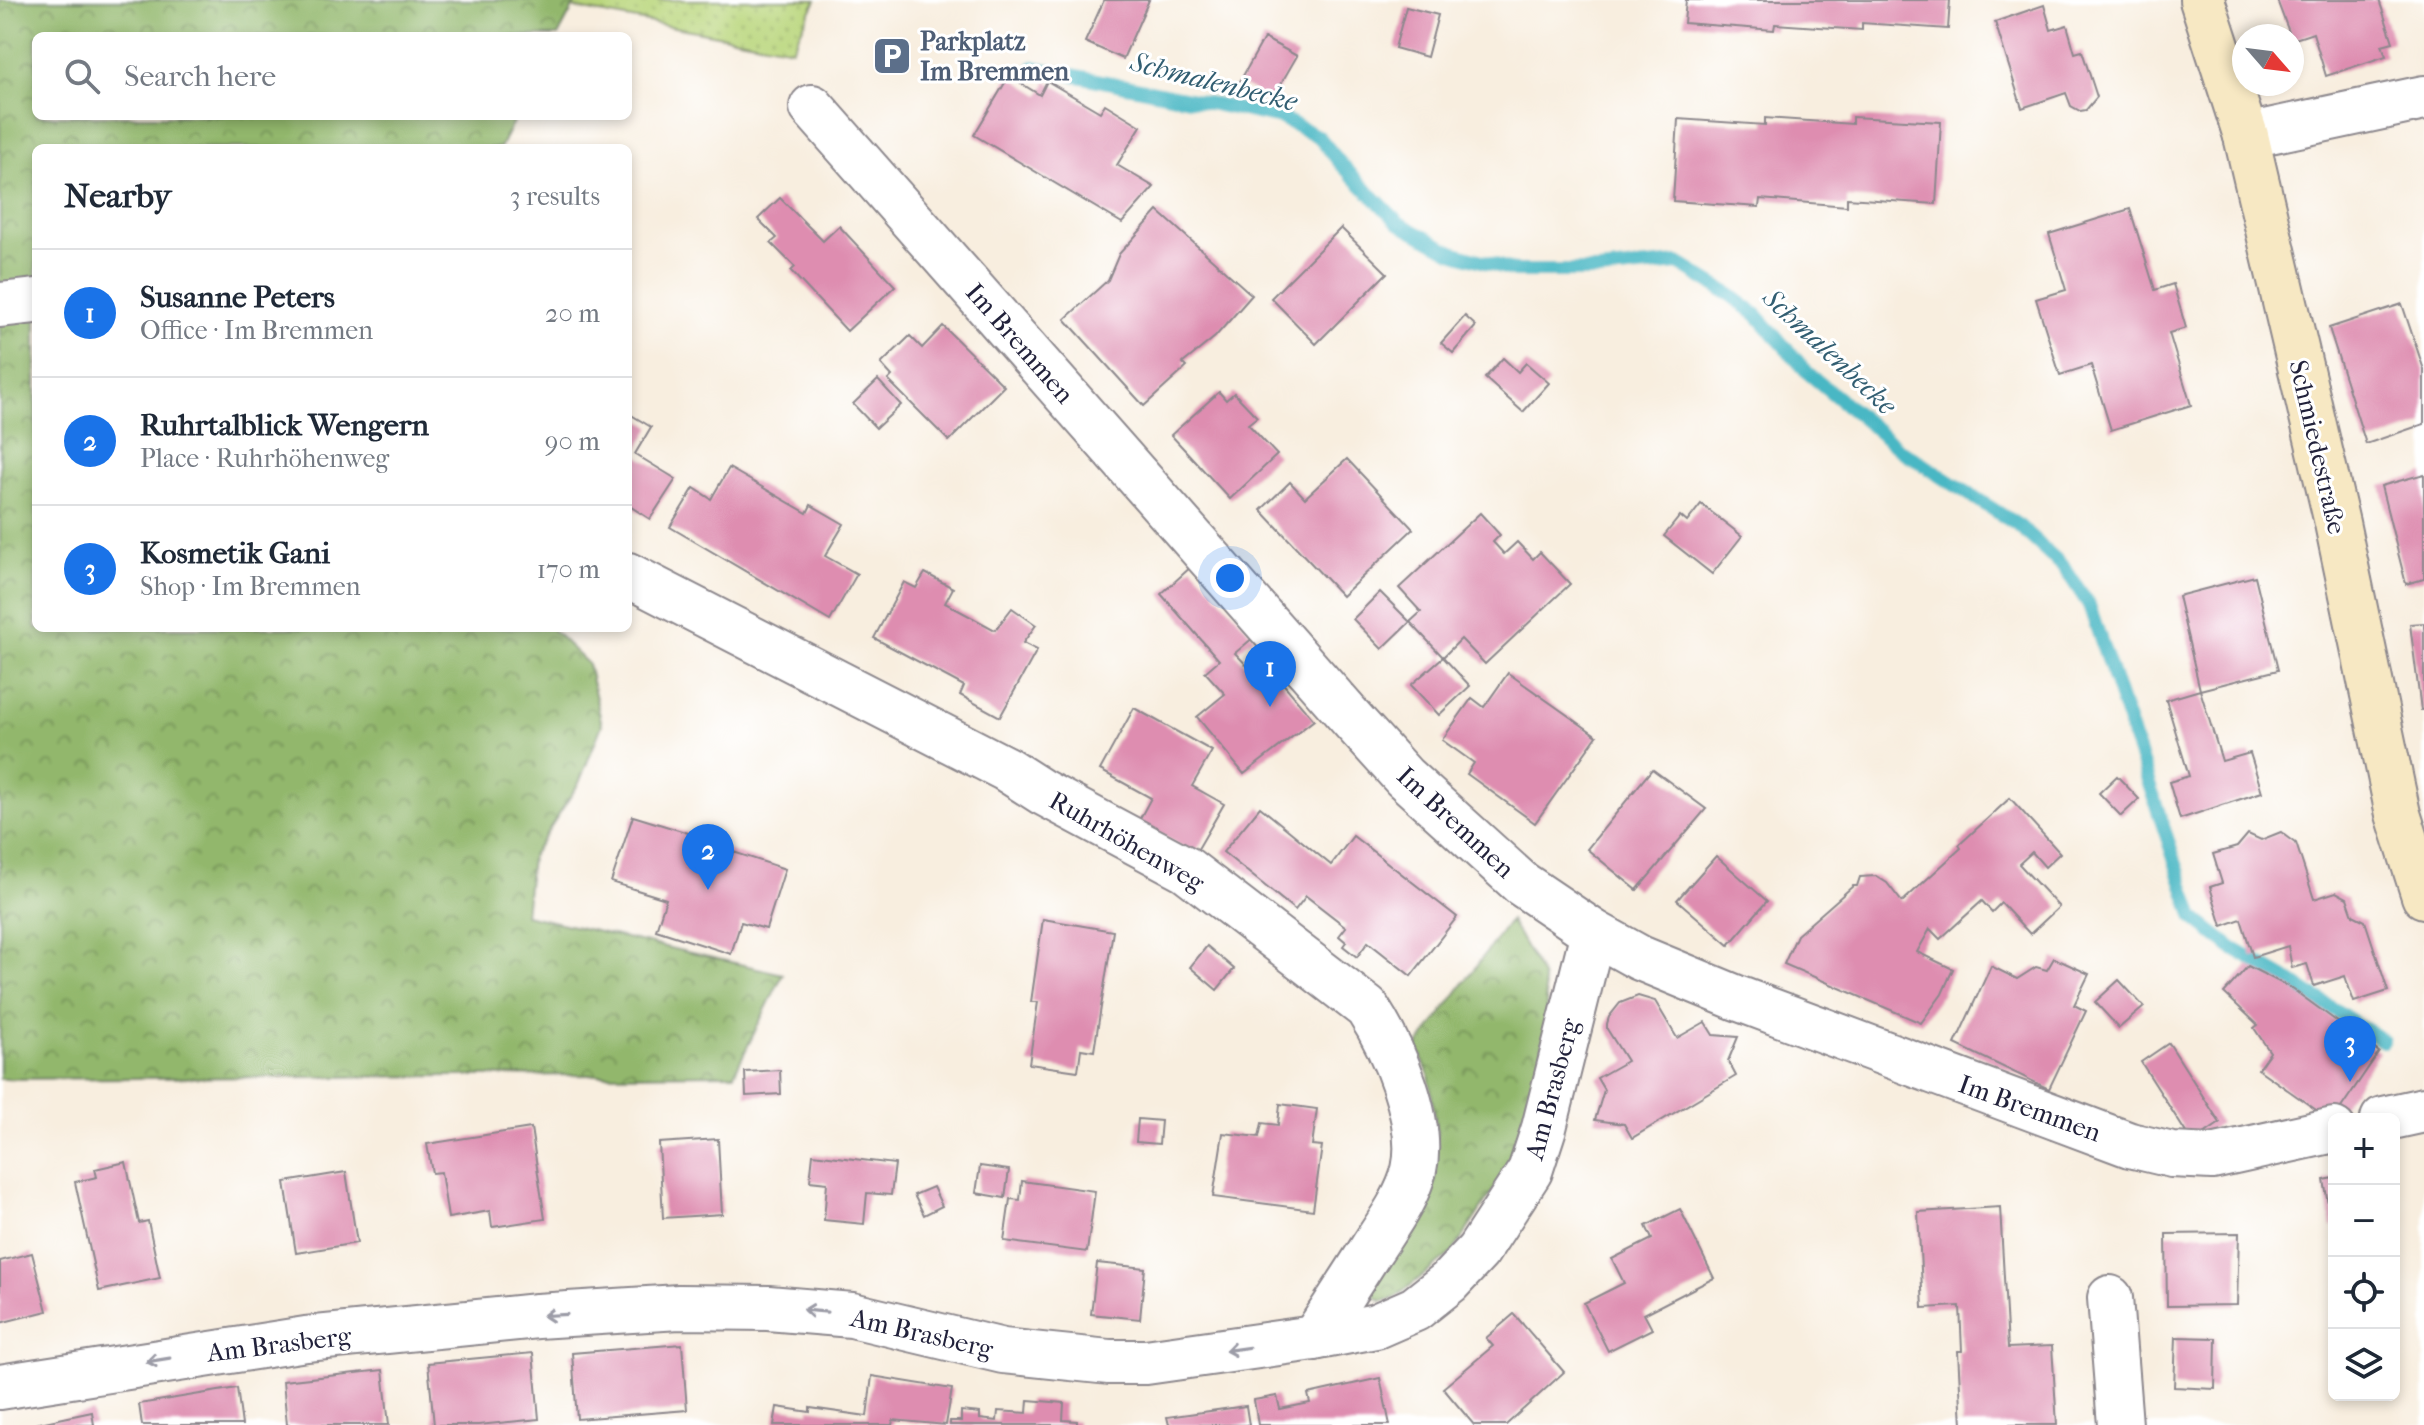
<!DOCTYPE html>
<html lang="en">
<head>
<meta charset="utf-8">
<style>
	body { margin:0; font-family:"IM FELL French Canon",serif; background:#f2f2f3; color:#1f2937 }
	.controls { position:absolute; right:24px; bottom:24px; display:grid; overflow:hidden; border-radius:12px; box-shadow:0 4px 12px #0003 }
	.controls button { width:72px; height:72px; display:grid; place-items:center; padding:0; border:0; border-bottom:2px solid #e0e1e3; background:#fff; color:#1f2937; font:40px sans-serif }
	.compass { position:absolute; left:2232px; top:24px; width:72px; height:72px; border-radius:50%; background:#fff; box-shadow:0 4px 12px #0003; rotate:118deg }
	.you { position:absolute; left:1230px; top:578px; width:28px; height:28px; margin:-20px; border:6px solid #fff; border-radius:50%; background:#1a73e8; box-shadow:0 0 0 12px #1a73e833 }
	.badge { display:grid; place-items:center; width:52px; height:52px; border-radius:50%; background:#1a73e8; color:#fff; font-size:26px; font-weight:700 }
	.pin { position:absolute; translate:-50% -66px; filter:drop-shadow(0 2px 4px #0008) }
	.pin::after { content:''; position:absolute; top:42px; width:28px; height:24px; background:inherit; clip-path:polygon(0 0,100% 0,50% 100%) }
	.list { margin:0; padding:0; list-style:none }
	h2 { display:flex; justify-content:space-between; align-items:center; height:104px; margin:0; padding:0 32px; font-size:34px }
	h2 small { font-size:26px; font-weight:400; color:#747a83 }
	.list li { display:grid; grid-template-columns:52px 1fr auto; gap:24px; align-items:center; box-sizing:border-box; height:128px; padding:0 32px; border-top:2px solid #e0e1e3 }
	.list b { display:block; font-size:30px; white-space:nowrap }
	.list p { margin:0; font-size:26px; white-space:nowrap; color:#747a83 }
	.list em { font-size:26px; font-style:normal; color:#747a83 }
	.icon { flex:none; width:44px; height:44px; fill:none; stroke:currentColor; stroke-width:2; stroke-linecap:round; stroke-linejoin:round }
	.map { position:relative; flex:none; width:2424px; height:1425px; overflow:hidden }
	.search { position:absolute; background:#fff; box-shadow:0 4px 12px #0003; left:32px; top:32px; width:600px; height:88px; display:flex; align-items:center; gap:20px; box-sizing:border-box; padding:0 28px; border-radius:12px; color:#747a83; font-size:30px }
	.panel { position:absolute; background:#fff; box-shadow:0 4px 12px #0003; left:32px; top:144px; width:600px; height:488px; border-radius:12px }
	.map>svg:first-child { display:block }
</style>
</head>
<body>
<div class="map">
<svg width="2424" height="1425" viewBox="0 0 2424 1425">
	<defs>
		<pattern id="forest-crowns" width="20" height="18" patternUnits="userSpaceOnUse" patternTransform="scale(2)"><rect width="20" height="18" fill="#92b76c"/><path d="M2 6a3 3 0 1 1 6 0M12 15a3 3 0 1 1 6 0" fill="none" stroke="#77945a"/></pattern>
		<pattern id="park-dots" width="8" height="8" patternUnits="userSpaceOnUse" patternTransform="scale(2)"><rect width="8" height="8" fill="#b9d67c"/><path d="M2 2h.1M6 6h.1" fill="none" stroke="#9fb76c" stroke-width="1.8" stroke-linecap="round"/></pattern>
	</defs>
	<rect width="100%" height="100%" fill="#fff"/>
	<filter id="ink" filterUnits="userSpaceOnUse"><feTurbulence type="fractalNoise" baseFrequency=".0125" numOctaves="2"/><feDisplacementMap in="SourceGraphic" scale="16" xChannelSelector="R" yChannelSelector="G"/><feConvolveMatrix kernelMatrix="1 2 1 2 8 2 1 2 1" color-interpolation-filters="sRGB"/></filter>
	<filter id="wash" filterUnits="userSpaceOnUse"><feTurbulence type="fractalNoise" baseFrequency=".006" numOctaves="4" result="noise"/><feDisplacementMap in="SourceGraphic" scale="32" xChannelSelector="R" yChannelSelector="G"/><feGaussianBlur stdDeviation="1.8" result="paint"/><feColorMatrix in="noise" values="0 0 0 0 0 0 0 0 0 0 0 0 0 0 0 0 0 1.4 0 .05"/><feComposite in="paint" operator="in"/></filter>
	<g filter="url(#wash)">
		<rect width="100%" height="100%" fill="#f8eedf"/>
		<!-- forest -->
		<g fill="url(#forest-crowns)" stroke="#5a6c54" stroke-width="2">
			<path d="M 0,0 L 577,0 L 558,36 L 36,36 L 36,116 L 516,116 L 500,148 L 36,148 L 36,628 L 551,628 L 588,664 L 602,725 L 579,783 L 531,857 L 525,915 L 783,974 L 734,1074 L 0,1079 Z"/>
			<path d="M 1510,920 L 1542,976 L 1548,1012 L 1535,1094 L 1509,1166 L 1453,1252 L 1393,1299 L 1382,1301 L 1372,1295 L 1370,1283 L 1437,1135 L 1429,1075 L 1417,1047 Z"/>
		</g>
		<!-- park -->
		<path fill="url(#park-dots)" stroke="#6e7c5c" stroke-width="2" d="M 577,0 L 816,0 L 792,49 L 573,8 Z"/>
		<g fill="none" stroke-linecap="round" stroke-linejoin="round">
			<!-- stream -->
			<path stroke="#49b7c4" stroke-width="14" d="M 1034,67 L 1281,118 L 1319,137 L 1341,164 L 1399,223 L 1452,252 L 1515,271 L 1599,271 L 1678,263 L 1729,294 L 1757,315 L 1808,373 L 1899,449 L 2019,526 L 2064,567 L 2089,605 L 2194,918 L 2232,948 L 2293,983 L 2383,1041"/>
		</g>
		<g id="blocks">
			<!-- building -->
			<g fill="#de8db0">
				<path d="M 1104,0 L 1149,0 L 1123,59 L 1085,42 Z"/>
				<path d="M 1686,0 L 1950,0 L 1948,29 L 1862,23 L 1862,30 L 1775,24 L 1774,30 L 1684,23 Z"/>
				<path d="M 2277,0 L 2379,0 L 2393,42 L 2382,45 L 2386,56 L 2326,76 L 2313,33 L 2292,40 Z"/>
				<path d="M 2044,5 L 2051,30 L 2067,25 L 2075,53 L 2082,51 L 2097,97 L 2086,110 L 2080,111 L 2071,106 L 2066,93 L 2022,108 L 1995,22 Z"/>
				<path d="M 1406,7 L 1438,15 L 1427,57 L 1395,48 Z"/>
				<path d="M 1264,38 L 1297,56 L 1271,101 L 1239,83 Z"/>
				<path d="M 1009,76 L 1040,95 L 1047,81 L 1100,112 L 1105,104 L 1141,126 L 1117,165 L 1154,187 L 1122,223 L 974,135 Z"/>
				<path d="M 1852,117 L 1941,122 L 1936,204 L 1847,198 L 1847,206 L 1760,199 L 1759,207 L 1673,201 L 1678,119 L 1765,125 L 1765,118 L 1852,124 Z"/>
				<path d="M 780,198 L 823,241 L 839,226 L 895,286 L 847,331 L 791,271 L 795,267 L 771,243 L 777,238 L 758,219 Z"/>
				<path d="M 2130,209 L 2155,290 L 2173,284 L 2186,328 L 2169,333 L 2191,405 L 2111,430 L 2091,365 L 2060,375 L 2036,299 L 2066,290 L 2049,234 Z"/>
				<path d="M 1158,211 L 1252,295 L 1215,337 L 1183,363 L 1187,367 L 1144,406 L 1065,319 L 1108,280 L 1119,254 Z"/>
				<path d="M 1341,228 L 1387,273 L 1316,344 L 1271,298 Z"/>
				<path d="M 2402,304 L 2424,370 L 2424,424 L 2366,444 L 2329,328 Z"/>
				<path d="M 1465,316 L 1476,326 L 1453,353 L 1441,343 Z"/>
				<path d="M 943,326 L 1004,386 L 949,441 L 888,380 L 892,376 L 881,364 L 910,336 L 922,348 Z"/>
				<path d="M 1503,358 L 1518,372 L 1526,363 L 1549,383 L 1523,412 L 1485,378 Z"/>
				<path d="M 878,380 L 901,405 L 876,428 L 853,404 Z"/>
				<path d="M 1219,392 L 1226,400 L 1234,393 L 1257,417 L 1248,424 L 1277,455 L 1230,499 L 1171,435 Z"/>
				<path d="M 628,413 L 651,427 L 635,454 L 676,479 L 650,519 L 628,505 Z"/>
				<path d="M 1347,459 L 1413,529 L 1342,596 L 1261,510 L 1290,482 L 1305,498 Z"/>
				<path d="M 729,468 L 807,513 L 811,505 L 844,524 L 825,556 L 857,574 L 830,621 L 670,527 L 694,488 L 711,499 Z"/>
				<path d="M 2424,474 L 2424,579 L 2406,584 L 2381,486 Z"/>
				<path d="M 1701,504 L 1742,536 L 1712,574 L 1664,536 L 1680,516 L 1687,522 Z"/>
				<path d="M 1480,513 L 1500,535 L 1493,542 L 1504,554 L 1517,542 L 1533,559 L 1540,552 L 1570,584 L 1485,664 L 1461,639 L 1443,657 L 1410,622 L 1382,649 L 1353,619 L 1380,592 L 1410,622 L 1421,612 L 1399,588 Z"/>
				<path d="M 1192,566 L 1254,637 L 1235,653 L 1252,671 L 1264,661 L 1314,720 L 1244,774 L 1197,717 L 1225,694 L 1205,672 L 1219,660 L 1161,594 Z"/>
				<path d="M 925,573 L 953,588 L 945,603 L 995,630 L 1012,608 L 1036,625 L 1023,643 L 1037,650 L 1000,717 L 960,695 L 964,686 L 874,638 L 904,582 L 916,588 Z"/>
				<path d="M 2255,576 L 2278,670 L 2200,690 L 2178,596 Z"/>
				<path d="M 2424,623 L 2424,710 L 2421,710 L 2410,624 Z"/>
				<path d="M 1443,657 L 1470,686 L 1439,715 L 1411,685 Z"/>
				<path d="M 1508,673 L 1597,736 L 1535,823 L 1467,774 L 1474,763 L 1442,740 L 1472,698 L 1484,707 Z"/>
				<path d="M 2200,690 L 2222,761 L 2250,753 L 2262,792 L 2180,819 L 2169,782 L 2189,776 L 2166,700 Z"/>
				<path d="M 1134,708 L 1212,751 L 1192,786 L 1224,804 L 1195,854 L 1138,822 L 1151,798 L 1100,770 Z"/>
				<path d="M 1652,769 L 1706,809 L 1637,890 L 1587,849 Z"/>
				<path d="M 2117,776 L 2139,799 L 2121,816 L 2099,793 Z"/>
				<path d="M 2010,798 L 2060,853 L 2045,867 L 2032,852 L 2019,864 L 2059,907 L 2030,934 L 2001,903 L 1992,912 L 1982,901 L 1940,939 L 1930,929 L 1917,952 L 1953,969 L 1942,994 L 1921,1023 L 1784,964 L 1797,935 L 1853,886 L 1857,886 L 1860,877 L 1876,876 L 1887,883 L 1902,902 L 1961,848 L 1959,845 Z"/>
				<path d="M 1260,807 L 1331,865 L 1353,836 L 1457,917 L 1411,976 L 1368,942 L 1357,957 L 1343,946 L 1346,942 L 1339,936 L 1346,927 L 1306,896 L 1295,910 L 1223,852 Z"/>
				<path d="M 633,816 L 698,836 L 697,840 L 785,869 L 766,929 L 741,922 L 731,954 L 656,930 L 666,899 L 611,882 Z"/>
				<path d="M 2281,832 L 2296,843 L 2314,899 L 2336,892 L 2347,898 L 2353,915 L 2365,921 L 2388,991 L 2354,1002 L 2345,976 L 2314,986 L 2307,964 L 2292,968 L 2288,946 L 2253,957 L 2241,919 L 2222,926 L 2210,887 L 2222,883 L 2213,854 L 2237,847 L 2248,834 L 2261,840 Z"/>
				<path d="M 1716,856 L 1767,901 L 1729,945 L 1677,900 Z"/>
				<path d="M 1043,919 L 1113,931 L 1094,1051 L 1081,1049 L 1078,1071 L 1029,1064 L 1038,1002 L 1031,1002 Z"/>
				<path d="M 1207,946 L 1234,969 L 1217,990 L 1190,967 Z"/>
				<path d="M 2054,958 L 2089,974 L 2074,1005 L 2086,1011 L 2049,1089 L 1955,1044 L 1991,966 L 2017,979 L 2036,967 L 2047,970 Z"/>
				<path d="M 2248,966 L 2291,988 L 2379,1052 L 2332,1121 L 2258,1069 L 2270,1052 L 2254,1028 L 2258,1025 L 2224,993 Z"/>
				<path d="M 2119,980 L 2144,1007 L 2119,1028 L 2095,1002 Z"/>
				<path d="M 1638,996 L 1655,1001 L 1677,1038 L 1705,1022 L 1713,1035 L 1738,1037 L 1728,1061 L 1736,1076 L 1632,1138 L 1624,1124 L 1595,1120 L 1604,1090 L 1597,1078 L 1627,1061 L 1607,1029 L 1607,1024 L 1609,1017 L 1620,1003 Z"/>
				<path d="M 2169,1043 L 2220,1123 L 2192,1142 L 2141,1062 Z"/>
				<path d="M 780,1070 L 781,1094 L 746,1096 L 745,1072 Z"/>
				<path d="M 1280,1104 L 1317,1109 L 1312,1145 L 1322,1146 L 1313,1210 L 1213,1197 L 1223,1133 L 1259,1137 L 1262,1123 L 1278,1125 Z"/>
				<path d="M 1138,1119 L 1161,1121 L 1159,1144 L 1136,1142 Z"/>
				<path d="M 531,1128 L 545,1219 L 492,1227 L 490,1211 L 448,1218 L 441,1172 L 432,1173 L 427,1144 Z"/>
				<path d="M 718,1139 L 722,1214 L 663,1218 L 659,1143 Z"/>
				<path d="M 813,1154 L 895,1164 L 891,1195 L 867,1193 L 864,1224 L 824,1220 L 827,1183 L 810,1181 Z"/>
				<path d="M 126,1162 L 139,1223 L 148,1221 L 160,1278 L 99,1291 L 75,1182 L 97,1177 L 95,1169 Z"/>
				<path d="M 980,1166 L 1009,1170 L 1005,1198 L 976,1193 Z"/>
				<path d="M 346,1172 L 357,1243 L 296,1253 L 285,1182 Z"/>
				<path d="M 2334,1178 L 2334,1227 L 2332,1227 L 2324,1180 Z"/>
				<path d="M 1022,1181 L 1095,1191 L 1087,1252 L 1004,1241 L 1010,1199 L 1020,1200 Z"/>
				<path d="M 933,1187 L 942,1206 L 924,1215 L 914,1195 Z"/>
				<path d="M 2000,1207 L 2008,1348 L 2052,1346 L 2057,1425 L 1962,1425 L 1958,1351 L 1962,1351 L 1960,1306 L 1923,1308 L 1918,1212 Z"/>
				<path d="M 1680,1209 L 1714,1278 L 1644,1314 L 1652,1329 L 1608,1351 L 1584,1303 L 1624,1283 L 1612,1259 L 1652,1239 L 1646,1226 Z"/>
				<path d="M 2239,1233 L 2237,1305 L 2167,1306 L 2166,1234 Z"/>
				<path d="M 32,1253 L 47,1311 L 0,1323 L 0,1261 Z"/>
				<path d="M 1097,1263 L 1145,1268 L 1140,1319 L 1091,1314 Z"/>
				<path d="M 1514,1314 L 1564,1372 L 1506,1425 L 1474,1425 L 1443,1388 L 1493,1346 L 1486,1338 Z"/>
				<path d="M 2176,1337 L 2216,1338 L 2215,1389 L 2174,1387 Z"/>
				<path d="M 682,1344 L 687,1410 L 577,1419 L 572,1353 Z"/>
				<path d="M 533,1353 L 539,1419 L 478,1425 L 434,1425 L 428,1363 Z"/>
				<path d="M 383,1370 L 389,1425 L 287,1425 L 283,1381 Z"/>
				<path d="M 872,1376 L 952,1389 L 946,1425 L 893,1420 L 892,1425 L 774,1425 L 777,1407 L 810,1412 L 810,1408 L 867,1416 Z"/>
				<path d="M 1380,1378 L 1390,1425 L 1258,1425 L 1254,1400 L 1277,1396 L 1280,1409 L 1310,1403 L 1308,1394 Z"/>
				<path d="M 237,1388 L 242,1425 L 142,1425 L 139,1404 Z"/>
				<path d="M 1028,1400 L 1064,1403 L 1063,1420 L 1077,1421 L 1077,1425 L 950,1425 L 950,1421 L 961,1421 L 961,1411 L 980,1413 L 980,1419 L 997,1421 L 998,1411 L 1027,1413 Z"/>
				<path d="M 1246,1406 L 1249,1425 L 1169,1425 L 1167,1417 Z"/>
				<path d="M 92,1412 L 94,1425 L 35,1425 L 35,1424 Z"/>
			</g>
		</g>
	</g>
	<g filter="url(#ink)">
		<use href="#blocks" fill-opacity="0" stroke="#8d888d" stroke-width="2"/>
		<g fill="none" stroke-linecap="round" stroke-linejoin="round">
			<defs>
				<g id="minor">
					<path d="M 812,107 L 1356,724 L 1404,777 L 1522,884 L 1593,932 L 1640,958 L 1737,998 L 2130,1145 L 2172,1155 L 2212,1157 L 2334,1130"/>
					<path d="M 2246,136 L 2424,98"/>
					<path d="M 0,305 L 36,301"/>
					<path d="M 628,575 L 1006,769 L 1042,792 L 1186,869 L 1367,1008 C 1393,1048 1425,1121 1414,1170 C 1407,1199 1387,1225 1371,1250 C 1352,1280 1333,1309 1314,1338"/>
					<path d="M 2383,1119 L 2424,1110"/>
					<path d="M 2110,1298 L 2120,1425"/>
					<path d="M 0,1387 L 306,1339 L 537,1316 L 679,1307 L 768,1308 L 852,1315 L 1003,1351 L 1109,1362 L 1146,1362 L 1314,1338 L 1376,1326 L 1415,1309 L 1449,1282 L 1478,1251 L 1530,1171 L 1544,1128 L 1593,932"/>
				</g>
				<path id="secondary" d="M 2202,0 L 2246,136 L 2337,523 L 2398,814 L 2424,896"/>
			</defs>
			<!-- minor casing -->
			<use href="#minor" stroke="#8d888d" stroke-width="48"/>
			<!-- secondary casing -->
			<use href="#secondary" stroke="#8d888d" stroke-width="48"/>
			<!-- minor -->
			<use href="#minor" stroke="#fff" stroke-width="44"/>
			<!-- secondary -->
			<use href="#secondary" stroke="#f7e8c3" stroke-width="44"/>
		</g>
		<!-- one-way arrows -->
		<defs><path id="oneway-shaft" d="M-6 0H5M1.5-3L5.5 0L1.5 3" fill="none" stroke-width="1.6" stroke-linecap="round" stroke-linejoin="round" transform="scale(2)"/></defs>
		<g stroke="#9c9ca7">
			<use href="#oneway-shaft" transform="translate(815 1311) rotate(-175)"/>
			<use href="#oneway-shaft" transform="translate(555 1315) rotate(177)"/>
			<use href="#oneway-shaft" transform="translate(1237 1349) rotate(172)"/>
			<use href="#oneway-shaft" transform="translate(158 1360) rotate(171)"/>
		</g>
	</g>
	<!-- icons -->
	<defs>
		<symbol id="parking-square" viewBox="-11 -11 22 22"><rect x="-9" y="-9" width="18" height="18" rx="4" fill="#5c6f8a" stroke="#fff"/><path d="M-3.5-5.5H1a3.5 3.5 0 0 1 0 7H-1V5.5H-3.5ZM-1-3.4V-.6H.8a1.4 1.4 0 0 0 0-2.8Z" fill="#fff"/></symbol>
	</defs>
	<g fill-rule="evenodd">
		<use href="#parking-square" x="870" y="34" width="44" height="44"/>
	</g>
	<g text-anchor="middle" stroke-width="6" stroke-linejoin="round" paint-order="stroke">
		<!-- service labels -->
		<g font-size="26" font-weight="bold" fill="#4e5e75" stroke="#fff" text-anchor="start">
			<text x="920" y="50">Parkplatz<tspan x="920" dy="30">Im Bremmen</tspan></text>
		</g>
		<!-- street labels -->
		<g font-size="26" fill="#22223b" stroke="#fff">
			<text transform="translate(1020 343) rotate(49)" y="9">Im Bremmen</text>
			<text transform="translate(2318 447) rotate(77)" y="9">Schmiedestraße</text>
			<text transform="translate(1456 822) rotate(43)" y="9">Im Bremmen</text>
			<text transform="translate(1127 841) rotate(30)" y="9">Ruhrhöhenweg</text>
			<text transform="translate(1552 1089) rotate(-75)" y="9">Am Brasberg</text>
			<text transform="translate(2030 1108) rotate(20)" y="9">Im Bremmen</text>
			<text transform="translate(922 1333) rotate(13)" y="9">Am Brasberg</text>
			<text transform="translate(279 1344) rotate(-7)" y="9">Am Brasberg</text>
		</g>
		<!-- water labels -->
		<g font-size="28" font-style="italic" fill="#325e72" stroke="#fff">
			<text transform="translate(1214 81) rotate(14)" y="10">Schmalenbecke</text>
			<text transform="translate(1830 351) rotate(43)" y="10">Schmalenbecke</text>
		</g>
	</g>
</svg>
<div class="controls">
<button>+</button>
<button>−</button>
<button><svg class="icon" aria-label="locate" viewBox="0 0 24 24"><circle cx="12" cy="12" r="6"/><path d="M12 2v4M12 18v4M2 12h4M18 12h4"/></svg></button>
<button><svg class="icon" aria-label="layers" viewBox="0 0 24 24"><path d="M12 4l9 5-9 5-9-5zM3 14l9 5 9-5"/></svg></button>
</div>
<svg class="compass" viewBox="-18 -18 36 36"><path d="M0-13l5 13h-10z" fill="#e53935"/><path d="M0 13l5-13h-10z" fill="#747a83"/></svg>
<div class="you"></div>
<div class="pin badge" style="left:1270px;top:707px">1</div>
<div class="pin badge" style="left:708px;top:890px">2</div>
<div class="pin badge" style="left:2350px;top:1082px">3</div>
<div class="search"><svg class="icon" aria-label="search" viewBox="0 0 24 24"><circle cx="10" cy="10" r="6"/><path d="M15 15l6 6"/></svg>Search here</div>
<section class="panel">
<h2>Nearby<small>3 results</small></h2>
<ul class="list">
<li><span class="badge">1</span><div><b>Susanne Peters</b><p>Office · Im Bremmen</p></div><em>20 m</em></li>
<li><span class="badge">2</span><div><b>Ruhrtalblick Wengern</b><p>Place · Ruhrhöhenweg</p></div><em>90 m</em></li>
<li><span class="badge">3</span><div><b>Kosmetik Gani</b><p>Shop · Im Bremmen</p></div><em>170 m</em></li>
</ul>
</section>
</div>
</body>
</html>
